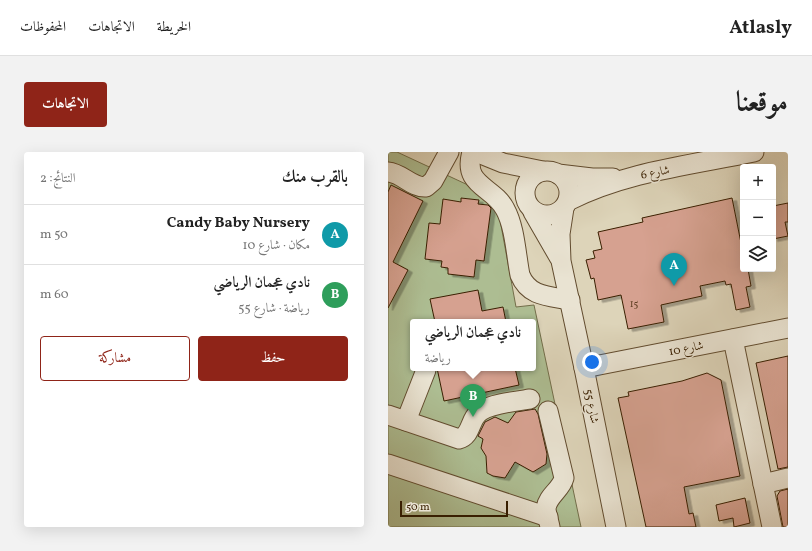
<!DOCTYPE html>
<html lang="ar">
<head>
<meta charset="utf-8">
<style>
	body { margin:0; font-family:Vollkorn,Amiri,serif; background:#f2f2f2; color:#222; direction:rtl }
	.controls { position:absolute; right:12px; top:12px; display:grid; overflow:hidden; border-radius:4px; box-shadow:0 4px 16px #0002 }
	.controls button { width:36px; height:36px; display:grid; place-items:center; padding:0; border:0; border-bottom:1px solid #e0e0e0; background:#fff; color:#222; font:20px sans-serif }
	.scale { position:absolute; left:12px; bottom:10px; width:108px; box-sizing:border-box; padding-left:4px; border:2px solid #391f01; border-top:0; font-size:11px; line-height:14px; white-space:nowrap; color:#391f01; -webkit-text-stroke:3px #e9e3d2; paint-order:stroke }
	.you { position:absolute; left:204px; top:210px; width:14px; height:14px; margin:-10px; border:3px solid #fff; border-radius:50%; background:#1a73e8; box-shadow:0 0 0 6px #1a73e833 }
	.badge { display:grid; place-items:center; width:26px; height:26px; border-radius:50%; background:#8f2418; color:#fff; font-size:13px; font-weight:700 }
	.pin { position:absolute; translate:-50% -33px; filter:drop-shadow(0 1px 2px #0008) }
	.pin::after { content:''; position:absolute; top:21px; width:14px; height:12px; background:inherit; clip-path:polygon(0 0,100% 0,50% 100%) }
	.popup { position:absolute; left:22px; top:167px; width:126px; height:52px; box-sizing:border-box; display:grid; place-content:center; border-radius:4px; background:#fff; filter:drop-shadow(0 1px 3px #0005); font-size:13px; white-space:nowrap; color:#767676 }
	.popup b { font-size:15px; color:#222 }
	.popup::after { content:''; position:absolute; left:50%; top:100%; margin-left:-8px; border:8px solid transparent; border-top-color:#fff }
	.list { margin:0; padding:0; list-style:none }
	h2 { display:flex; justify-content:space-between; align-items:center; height:52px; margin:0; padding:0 16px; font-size:17px }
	h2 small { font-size:13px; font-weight:400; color:#767676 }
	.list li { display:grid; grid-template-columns:26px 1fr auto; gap:12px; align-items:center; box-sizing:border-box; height:60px; padding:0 16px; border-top:1px solid #e0e0e0 }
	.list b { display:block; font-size:15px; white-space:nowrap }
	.list p { margin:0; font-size:13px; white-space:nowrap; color:#767676 }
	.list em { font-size:13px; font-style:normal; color:#767676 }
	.actions { display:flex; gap:8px; padding:12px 16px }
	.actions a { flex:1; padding:9px 0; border:1px solid #8f2418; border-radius:4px; text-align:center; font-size:14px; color:#8f2418 }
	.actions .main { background:#8f2418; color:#fff }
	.icon { flex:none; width:22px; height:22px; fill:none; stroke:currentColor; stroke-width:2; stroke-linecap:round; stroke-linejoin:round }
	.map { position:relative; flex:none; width:400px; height:375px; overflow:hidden; direction:ltr; border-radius:4px }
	header { display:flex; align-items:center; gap:24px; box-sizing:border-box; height:56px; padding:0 20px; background:#fff; border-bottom:1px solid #e0e0e0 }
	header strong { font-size:19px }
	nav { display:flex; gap:22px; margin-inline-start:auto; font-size:14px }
	.intro { display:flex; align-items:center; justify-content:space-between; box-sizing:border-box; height:96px; padding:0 24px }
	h1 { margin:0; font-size:28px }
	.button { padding:10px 18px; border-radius:4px; background:#8f2418; color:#fff; font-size:14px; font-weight:700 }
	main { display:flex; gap:24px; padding:0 24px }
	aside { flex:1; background:#fff; border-radius:4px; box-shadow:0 4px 16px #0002 }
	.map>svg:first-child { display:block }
</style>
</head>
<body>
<header>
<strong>Atlasly</strong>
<nav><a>الخريطة</a><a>الاتجاهات</a><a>المحفوظات</a></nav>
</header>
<div class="intro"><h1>موقعنا</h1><a class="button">الاتجاهات</a></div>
<main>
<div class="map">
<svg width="400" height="375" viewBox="0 0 400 375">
	<defs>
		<filter id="shadow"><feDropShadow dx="4.5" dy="2.5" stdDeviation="0" flood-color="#0004"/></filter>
	</defs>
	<rect width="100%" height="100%" fill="#ddd4b9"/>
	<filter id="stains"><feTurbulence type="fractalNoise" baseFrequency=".005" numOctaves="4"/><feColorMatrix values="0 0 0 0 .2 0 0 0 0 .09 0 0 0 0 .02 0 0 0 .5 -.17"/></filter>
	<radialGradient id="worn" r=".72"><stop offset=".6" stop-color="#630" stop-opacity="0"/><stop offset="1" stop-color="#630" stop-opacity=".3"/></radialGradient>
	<!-- green -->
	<path fill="#adbd92" stroke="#736e4a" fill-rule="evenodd" d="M 0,0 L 9,0 L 108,46 L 128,155 L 146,153 L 193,375 L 0,375 ZM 25,170 L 145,170 L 145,216 L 25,216 Z"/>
	<!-- building -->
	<g fill="#d6a190" stroke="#391f01" filter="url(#shadow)">
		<path d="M 3,33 L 35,49 L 5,110 L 20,118 L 0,156 L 0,40 Z"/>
		<path d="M 73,46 L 91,48 L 90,52 L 100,53 L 103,56 L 96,109 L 88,108 L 86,125 L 60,122 L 60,116 L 53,115 L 54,109 L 37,107 L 41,71 L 52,72 L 55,47 L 73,50 Z"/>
		<path d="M 344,46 L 355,101 L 355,117 L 360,117 L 363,134 L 358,135 L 362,155 L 348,158 L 343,132 L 338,133 L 337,129 L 312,134 L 314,144 L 273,153 L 276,170 L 240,177 L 233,143 L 210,148 L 206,126 L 203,127 L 198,108 L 207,106 L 205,99 L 214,97 L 210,80 L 255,70 L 254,66 Z"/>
		<path d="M 400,51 L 400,70 L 397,70 L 400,84 L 385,87 L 385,54 Z"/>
		<path d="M 90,138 L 94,159 L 115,155 L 118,170 L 47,170 L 42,147 Z"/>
		<path d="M 400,204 L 400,315 L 390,317 L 368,211 Z"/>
		<path d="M 49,216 L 127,216 L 131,233 L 56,249 Z"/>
		<path d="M 319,221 L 333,228 L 352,324 L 296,335 L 301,362 L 305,361 L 308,375 L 258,375 L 230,246 L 241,244 L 240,240 L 294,229 Z"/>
		<path d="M 147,257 L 150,262 L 159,302 L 158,312 L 145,320 L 127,310 L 117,326 L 105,324 L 99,321 L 98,304 L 93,296 L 95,287 L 90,284 L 97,270 L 107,265 L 120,271 L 128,260 Z"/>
		<path d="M 400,337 L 400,375 L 395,375 L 389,344 L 392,339 Z"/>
		<path d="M 357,346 L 362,371 L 346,375 L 345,366 L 331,369 L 328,353 Z"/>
	</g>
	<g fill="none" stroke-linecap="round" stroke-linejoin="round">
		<defs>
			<g id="minor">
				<path d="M 84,0 C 74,34 105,34 117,57 C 127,75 128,103 132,123 C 141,145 161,144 182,148"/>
				<path d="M 88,0 L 115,11 L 155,19"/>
				<circle cx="159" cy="41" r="22"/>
				<path d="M 0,20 C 14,21 24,36 38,35 L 45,29 L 61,0"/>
				<path d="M 170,22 L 204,26 L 225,26"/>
				<path d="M 180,49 C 237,20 303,13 366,0"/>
				<path d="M 176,56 L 172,82 L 173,109 L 196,216 L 228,375"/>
				<path d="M 145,60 L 171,105"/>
				<path d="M 345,187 L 384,375"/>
				<path d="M 196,216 L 400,176"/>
				<path d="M 160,259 L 176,326 C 173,338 160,343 158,356 C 158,362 161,369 162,375"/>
				<path d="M 0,263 L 71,287 C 84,284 81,266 93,259 C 103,252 129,249 142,247"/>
				<path d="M 18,269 L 38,218"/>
				<path d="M 0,312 L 160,365"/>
				<path d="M 375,332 L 400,326"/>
			</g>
		</defs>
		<!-- minor casing -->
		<use href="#minor" stroke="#624c2f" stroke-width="21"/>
		<!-- minor -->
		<use href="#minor" stroke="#e9e3d2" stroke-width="19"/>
	</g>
	<g text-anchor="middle" stroke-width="3" stroke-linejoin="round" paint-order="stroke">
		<!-- number labels -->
		<g font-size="10" fill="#604025">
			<text x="246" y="155">15</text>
		</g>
		<!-- street labels -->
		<g font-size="12" fill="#391f01" stroke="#e9e3d2">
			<text transform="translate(267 20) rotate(-11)" y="4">شارع 6</text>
			<text transform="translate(298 196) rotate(-11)" y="4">شارع 10</text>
			<text transform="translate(204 254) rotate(79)" y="4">شارع 55</text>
		</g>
	</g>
	<rect width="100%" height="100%" filter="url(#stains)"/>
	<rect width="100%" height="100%" fill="url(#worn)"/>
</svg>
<div class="controls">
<button>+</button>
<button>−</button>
<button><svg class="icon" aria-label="layers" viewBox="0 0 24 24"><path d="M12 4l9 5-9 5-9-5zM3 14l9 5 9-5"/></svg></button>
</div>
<div class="scale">50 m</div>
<div class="you"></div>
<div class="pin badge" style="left:286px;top:134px;background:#0f9aa8">A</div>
<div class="pin badge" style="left:85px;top:265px;background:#2e9e5b">B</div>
<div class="popup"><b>نادي عجمان الرياضي</b>رياضة</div>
</div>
<aside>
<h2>بالقرب منك<small>النتائج: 2</small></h2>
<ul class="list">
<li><span class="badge" style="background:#0f9aa8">A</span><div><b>Candy Baby Nursery</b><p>مكان · شارع 10</p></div><em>50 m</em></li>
<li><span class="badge" style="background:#2e9e5b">B</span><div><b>نادي عجمان الرياضي</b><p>رياضة · شارع 55</p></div><em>60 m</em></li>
</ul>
<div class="actions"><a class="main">حفظ</a><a>مشاركة</a></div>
</aside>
</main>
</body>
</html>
